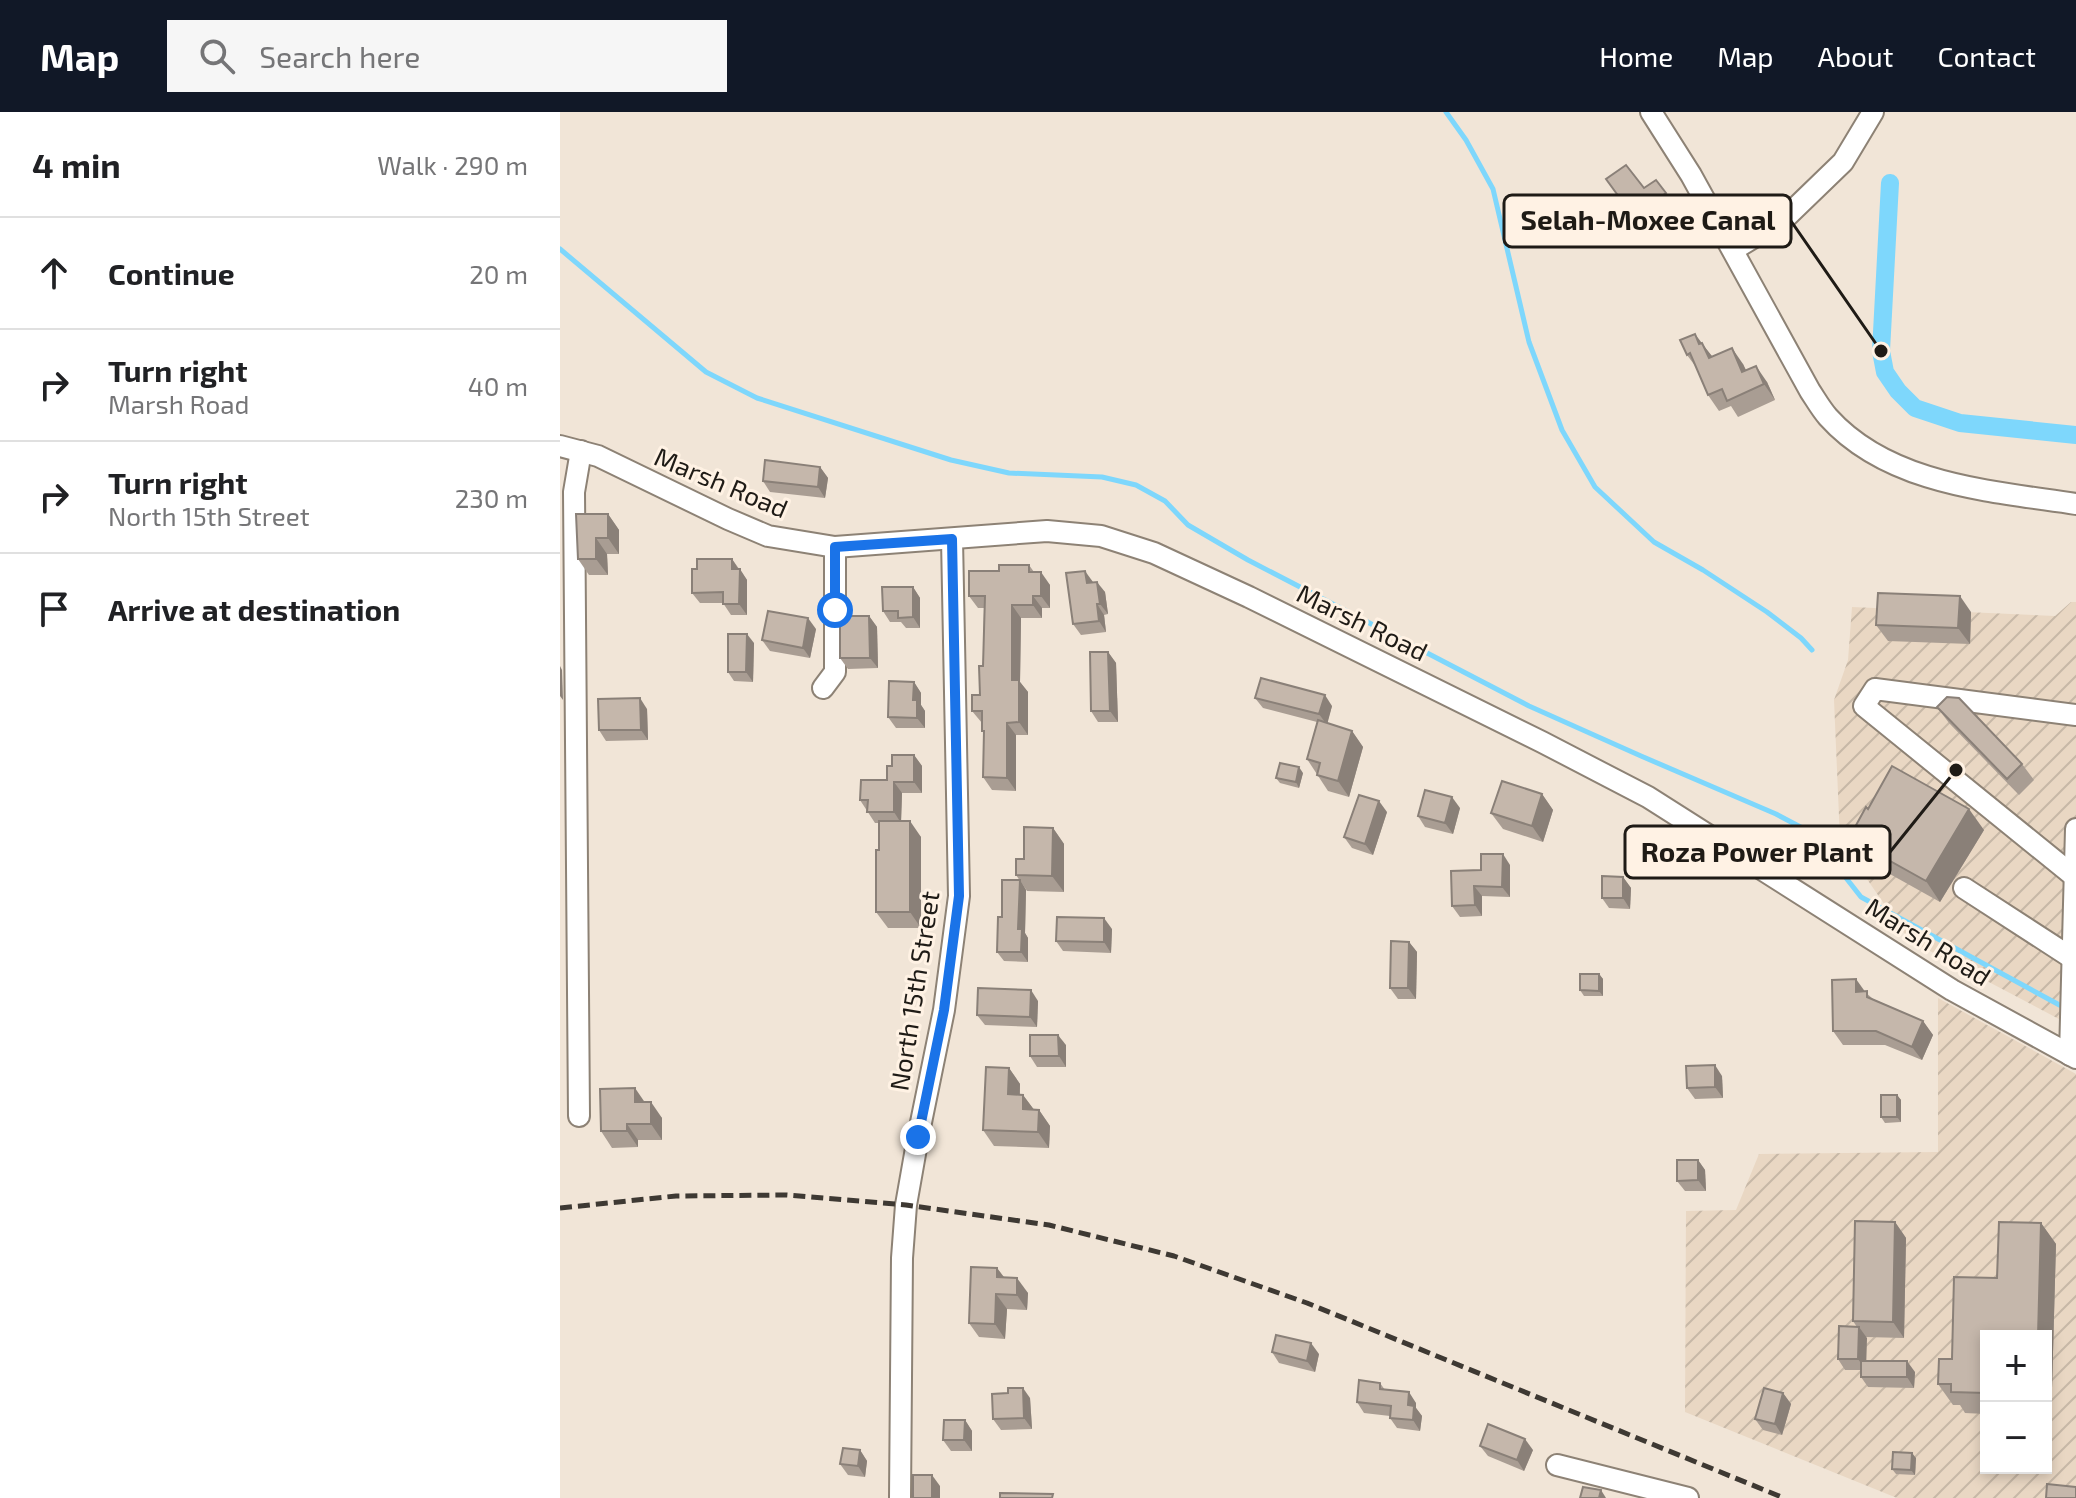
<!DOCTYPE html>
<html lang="en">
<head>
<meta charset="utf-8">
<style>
	body { margin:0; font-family:"Exo 2",sans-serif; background:#f6f6f6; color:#202124 }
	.controls { position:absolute; right:24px; bottom:24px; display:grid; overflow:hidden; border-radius:0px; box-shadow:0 4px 12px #0003 }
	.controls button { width:72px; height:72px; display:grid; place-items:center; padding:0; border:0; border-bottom:2px solid #e0e0e0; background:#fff; color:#202124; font:40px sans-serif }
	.stop { position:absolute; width:24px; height:24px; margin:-18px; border:6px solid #1a73e8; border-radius:50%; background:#fff }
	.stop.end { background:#1a73e8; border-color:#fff; box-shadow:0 2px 8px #0008 }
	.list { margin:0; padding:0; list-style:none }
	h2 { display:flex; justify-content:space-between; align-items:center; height:104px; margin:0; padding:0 32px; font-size:34px }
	h2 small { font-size:26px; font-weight:400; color:#757577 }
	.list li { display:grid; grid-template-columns:52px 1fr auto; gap:24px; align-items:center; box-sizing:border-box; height:112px; padding:0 32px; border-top:2px solid #e0e0e0 }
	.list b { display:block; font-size:30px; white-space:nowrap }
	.list p { margin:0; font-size:26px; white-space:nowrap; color:#757577 }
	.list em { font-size:26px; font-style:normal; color:#757577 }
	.icon { flex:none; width:44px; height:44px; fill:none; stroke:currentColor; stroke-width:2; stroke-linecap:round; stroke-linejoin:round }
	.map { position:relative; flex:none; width:1516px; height:1386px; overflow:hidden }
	header { display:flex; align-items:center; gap:48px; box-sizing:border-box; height:112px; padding:0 40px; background:#111827; color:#fff }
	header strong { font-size:38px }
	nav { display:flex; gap:44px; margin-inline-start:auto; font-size:28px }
	.search { width:560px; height:72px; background:#f6f6f6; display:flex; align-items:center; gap:20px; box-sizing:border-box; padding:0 28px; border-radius:0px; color:#757577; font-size:30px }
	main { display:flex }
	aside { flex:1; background:#fff }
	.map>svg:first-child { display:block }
</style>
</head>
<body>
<header>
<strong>Map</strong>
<div class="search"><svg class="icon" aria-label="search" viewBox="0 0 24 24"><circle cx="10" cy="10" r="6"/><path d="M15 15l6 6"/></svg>Search here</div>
<nav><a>Home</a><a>Map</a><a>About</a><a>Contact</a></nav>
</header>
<main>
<aside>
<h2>4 min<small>Walk · 290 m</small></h2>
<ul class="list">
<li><svg class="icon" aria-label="ahead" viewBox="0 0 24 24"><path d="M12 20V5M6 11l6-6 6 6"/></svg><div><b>Continue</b></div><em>20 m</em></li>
<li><svg class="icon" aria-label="right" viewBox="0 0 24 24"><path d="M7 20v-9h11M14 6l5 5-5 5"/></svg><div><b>Turn right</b><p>Marsh Road</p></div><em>40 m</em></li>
<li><svg class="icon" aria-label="right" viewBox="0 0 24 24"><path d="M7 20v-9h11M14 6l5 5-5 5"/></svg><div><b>Turn right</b><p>North 15th Street</p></div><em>230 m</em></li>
<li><svg class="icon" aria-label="arrive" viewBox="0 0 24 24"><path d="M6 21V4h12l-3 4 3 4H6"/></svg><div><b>Arrive at destination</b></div></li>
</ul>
</aside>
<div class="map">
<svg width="1516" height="1386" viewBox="0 0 1516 1386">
	<defs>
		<pattern id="industrial-furrows" width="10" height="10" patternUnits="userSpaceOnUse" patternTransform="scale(2)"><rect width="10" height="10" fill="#e9d7c3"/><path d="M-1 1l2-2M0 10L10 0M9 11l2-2" fill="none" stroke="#c7b8a7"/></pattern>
	</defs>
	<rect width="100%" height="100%" fill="#f1e5d7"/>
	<!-- industrial -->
	<g fill="url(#industrial-furrows)" fill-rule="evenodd">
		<path d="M 1511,490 L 1516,490 L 1516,916 L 1349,828 L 1280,728 L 1274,588 L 1288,548 L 1292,495 L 1495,504 Z"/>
		<path d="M 1378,886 L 1516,962 L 1516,1386 L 1337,1386 L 1125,1300 L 1126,1099 L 1176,1098 L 1199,1042 L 1378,1040 ZM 1426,1224 L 1486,1224 L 1486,1356 L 1426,1356 Z"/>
	</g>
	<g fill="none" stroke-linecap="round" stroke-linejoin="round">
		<!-- stream -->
		<g stroke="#7ed7fc" stroke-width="5">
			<path d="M 886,0 L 906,28 L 933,77 L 969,230 L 1002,318 L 1035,375 L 1094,430 L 1143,458 L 1207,500 L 1241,526 L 1252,538"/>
			<path d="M 0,137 L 146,260 L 197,286 L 391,348 L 449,361 L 542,365 L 576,373 L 605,389 L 628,413 L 688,448 L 969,594 L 1081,644 L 1216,702 L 1250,720 L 1301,785 L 1505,896"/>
		</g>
		<!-- canal -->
		<path stroke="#7ed7fc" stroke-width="18" d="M 1330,71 L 1321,239 L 1325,260 L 1338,279 L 1355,296 L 1400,311 L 1516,323"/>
		<defs>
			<g id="minor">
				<path d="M 1091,0 L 1131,63 L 1250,279 C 1256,288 1261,297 1268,305 C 1329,373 1431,379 1516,392"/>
				<path d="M 1173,138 L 1224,107 L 1283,50 L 1313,0"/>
				<path d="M 0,334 L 38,344 L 168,407 L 208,424 L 275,435 L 487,419 L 541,424 L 594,441 L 689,485 L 982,630 L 1088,685 L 1392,878 L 1516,946"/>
				<path d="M 263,576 L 275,560 L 275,435"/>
				<path d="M 1515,765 L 1304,594 L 1315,577 L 1516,603"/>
				<path d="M 1404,776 L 1512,846"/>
				<path d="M 1510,943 L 1516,717"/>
				<path d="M 19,1004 L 14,380 L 21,339"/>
				<path d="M 997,1353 L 1128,1386"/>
				<path d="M 340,1386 L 342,1146 L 346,1093 L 358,1025 L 384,898 L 399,784 L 392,427"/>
			</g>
		</defs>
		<!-- minor casing -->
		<use href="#minor" stroke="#8d8275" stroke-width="24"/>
		<!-- minor -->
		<use href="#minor" stroke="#fff" stroke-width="20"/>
		<!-- rail -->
		<path stroke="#3e3933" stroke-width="5" stroke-dasharray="12 6" stroke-linecap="butt" d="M 0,1096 L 116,1084 L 226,1083 L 346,1093 L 489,1113 L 614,1144 L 747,1191 L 1224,1386"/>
	</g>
	<!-- wall -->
	<g fill="#a99d93">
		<path d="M 1046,67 L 1084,76 L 1096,68 L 1113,92 L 1081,115 Z"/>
		<path d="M 1141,231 L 1152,244 L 1183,252 L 1186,258 L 1207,270 L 1215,288 L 1178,305 L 1171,294 L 1159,299 L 1148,283 L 1136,255 L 1127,243 Z"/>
		<path d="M 260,355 L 268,366 L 265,386 L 210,380 L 203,369 Z"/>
		<path d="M 48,402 L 59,418 L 59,442 L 47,442 L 48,463 L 29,463 L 18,447 Z"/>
		<path d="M 172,447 L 187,468 L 187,503 L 171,503 L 163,491 L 140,491 L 132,481 L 137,457 Z"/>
		<path d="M 469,453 L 474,460 L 490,473 L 490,496 L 482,496 L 482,506 L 461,506 L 460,570 L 468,580 L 468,623 L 456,623 L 456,679 L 432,678 L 423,665 L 424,621 L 422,619 L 422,611 L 412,599 L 420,583 L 423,554 L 424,496 L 418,496 L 409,484 L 439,459 Z"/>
		<path d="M 533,470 L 545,480 L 548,502 L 544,503 L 546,520 L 521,523 L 513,512 Z"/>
		<path d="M 353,475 L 360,486 L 360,516 L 346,516 L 341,510 L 330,510 L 323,499 Z"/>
		<path d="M 1411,500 L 1410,532 L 1328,529 L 1316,513 Z"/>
		<path d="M 309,504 L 317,515 L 318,556 L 288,557 L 280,546 Z"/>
		<path d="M 256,517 L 250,546 L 210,539 L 202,528 Z"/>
		<path d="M 194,531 L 193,570 L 174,569 L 168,560 Z"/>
		<path d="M 548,540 L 556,551 L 558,610 L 538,610 L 531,599 Z"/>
		<path d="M 354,570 L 361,581 L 361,593 L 365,599 L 365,616 L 336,616 L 328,605 Z"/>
		<path d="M 695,586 L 772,594 L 767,611 L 792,619 L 803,635 L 789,685 L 768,679 L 747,647 L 757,610 L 703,596 Z"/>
		<path d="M 1377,595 L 1462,652 L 1474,668 L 1459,683 L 1389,611 Z"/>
		<path d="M 87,597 L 88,628 L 46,629 L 39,618 Z"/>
		<path d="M 354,643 L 362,654 L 362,681 L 342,681 L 341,709 L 361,725 L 361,816 L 328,816 L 316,800 L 319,711 L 315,711 L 300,688 L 327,668 L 332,654 Z"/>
		<path d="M 743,661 L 739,676 L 720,671 L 716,666 Z"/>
		<path d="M 982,682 L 993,698 L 983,730 L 943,717 L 931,701 Z"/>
		<path d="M 900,696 L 893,722 L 865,715 L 858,704 Z"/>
		<path d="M 1308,697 L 1424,718 L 1380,790 L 1303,747 L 1289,726 Z"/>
		<path d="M 827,700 L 813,743 L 792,736 L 784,725 Z"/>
		<path d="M 493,716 L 504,732 L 504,780 L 467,779 L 456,763 L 464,747 Z"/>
		<path d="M 950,753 L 950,785 L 922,784 L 922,804 L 900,805 L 892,794 L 921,758 Z"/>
		<path d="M 1063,765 L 1071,776 L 1070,797 L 1049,796 L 1042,786 Z"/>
		<path d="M 460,768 L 466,778 L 465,821 L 468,826 L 468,850 L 444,849 L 437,840 L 442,805 Z"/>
		<path d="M 552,817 L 551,841 L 503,839 L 496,829 Z"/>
		<path d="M 849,830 L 857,840 L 856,887 L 838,887 L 830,876 Z"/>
		<path d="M 1039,862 L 1043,867 L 1043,884 L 1024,884 L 1020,878 Z"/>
		<path d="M 1304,879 L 1313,887 L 1363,909 L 1373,923 L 1362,948 L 1325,933 L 1283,933 L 1273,919 Z"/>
		<path d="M 478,889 L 477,915 L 425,913 L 417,903 Z"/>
		<path d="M 506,933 L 506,955 L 477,955 L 470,944 Z"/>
		<path d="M 449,956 L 460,972 L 460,982 L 463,983 L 474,998 L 479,998 L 490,1014 L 489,1036 L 434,1034 L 423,1018 Z"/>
		<path d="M 1162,964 L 1163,986 L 1135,987 L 1127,976 Z"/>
		<path d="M 1337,983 L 1341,988 L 1341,1010 L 1325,1011 L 1321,1005 Z"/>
		<path d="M 85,990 L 102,1006 L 102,1028 L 78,1028 L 78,1035 L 52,1036 L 41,1019 Z"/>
		<path d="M 1138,1048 L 1145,1058 L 1146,1079 L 1125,1079 L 1117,1069 Z"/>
		<path d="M 1335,1110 L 1346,1126 L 1344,1226 L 1306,1225 L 1306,1249 L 1355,1260 L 1354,1276 L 1308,1275 L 1301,1265 L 1301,1258 L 1285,1258 L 1278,1247 L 1297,1215 L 1293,1209 Z"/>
		<path d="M 1481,1111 L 1496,1132 L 1491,1312 L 1486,1312 L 1486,1224 L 1426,1224 L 1426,1302 L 1405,1301 L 1400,1293 L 1393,1293 L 1378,1272 L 1437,1166 Z"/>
		<path d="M 437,1156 L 444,1165 L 468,1181 L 467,1198 L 447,1197 L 445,1227 L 419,1225 L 409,1211 Z"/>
		<path d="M 712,1240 L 759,1242 L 755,1260 L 719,1251 Z"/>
		<path d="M 820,1271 L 825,1278 L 856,1291 L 856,1296 L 862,1304 L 860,1319 L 837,1316 L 830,1306 L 830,1304 L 804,1301 L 797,1290 Z"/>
		<path d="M 1223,1281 L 1231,1292 L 1222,1323 L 1203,1318 L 1195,1307 Z"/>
		<path d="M 470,1286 L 472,1317 L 441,1318 L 433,1307 Z"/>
		<path d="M 405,1308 L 412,1319 L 412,1339 L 391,1339 L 383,1328 Z"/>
		<path d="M 920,1334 L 973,1338 L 964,1359 L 928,1344 Z"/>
		<path d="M 300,1338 L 307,1349 L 305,1365 L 288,1363 L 280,1352 Z"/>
		<path d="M 1356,1346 L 1355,1363 L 1336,1362 L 1332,1357 Z"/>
	</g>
	<!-- shaded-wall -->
	<g fill="#8a8078">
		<path d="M 1135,222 L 1154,247 L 1160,262 L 1139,232 Z"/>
		<path d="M 1172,236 L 1183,252 L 1194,276 L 1182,260 Z"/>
		<path d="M 1196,254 L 1207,270 L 1215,288 L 1204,272 Z"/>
		<path d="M 260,355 L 268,366 L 265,386 L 258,375 Z"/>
		<path d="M 48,402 L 59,418 L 59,442 L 48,426 Z"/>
		<path d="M 36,426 L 47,442 L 48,463 L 36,447 Z"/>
		<path d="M 172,447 L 179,458 L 172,457 Z"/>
		<path d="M 180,457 L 187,468 L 187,503 L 179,492 Z"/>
		<path d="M 525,459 L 533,470 L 527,471 Z"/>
		<path d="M 481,460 L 490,473 L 490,496 L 481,484 Z"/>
		<path d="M 537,470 L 545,480 L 548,502 L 540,492 Z"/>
		<path d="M 353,475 L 360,486 L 360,516 L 353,505 Z"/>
		<path d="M 473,484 L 482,496 L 482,506 L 473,493 Z"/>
		<path d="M 1400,484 L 1411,500 L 1410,532 L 1398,516 Z"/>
		<path d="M 537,492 L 544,503 L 546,520 L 539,509 Z"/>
		<path d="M 452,493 L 461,506 L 460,570 L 468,580 L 468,623 L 459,610 L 452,568 Z"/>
		<path d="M 309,504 L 317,515 L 318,556 L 310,546 Z"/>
		<path d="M 248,506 L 256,517 L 250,546 L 243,536 Z"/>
		<path d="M 187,522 L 194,531 L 193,570 L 186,560 Z"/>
		<path d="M 548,540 L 556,551 L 558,610 L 550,599 Z"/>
		<path d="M 0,554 L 2,558 L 3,588 L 0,584 Z"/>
		<path d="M 354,570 L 361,581 L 361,593 L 365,599 L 365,616 L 357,606 L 353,588 Z"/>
		<path d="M 765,583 L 772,594 L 767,613 L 759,602 Z"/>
		<path d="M 80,586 L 87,597 L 88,628 L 81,618 Z"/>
		<path d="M 447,611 L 456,623 L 456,679 L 447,666 Z"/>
		<path d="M 792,619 L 803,635 L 789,685 L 778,669 Z"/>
		<path d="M 354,643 L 362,654 L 362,681 L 354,670 Z"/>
		<path d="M 739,655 L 743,661 L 739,676 L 736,670 Z"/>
		<path d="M 334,670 L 342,681 L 341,711 L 334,700 Z"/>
		<path d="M 982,682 L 993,698 L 983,730 L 972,714 Z"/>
		<path d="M 892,685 L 900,696 L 893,722 L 885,711 Z"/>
		<path d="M 819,689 L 827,700 L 813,743 L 805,732 Z"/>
		<path d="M 1409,697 L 1424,718 L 1380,790 L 1366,769 Z"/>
		<path d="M 350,709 L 361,725 L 361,816 L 350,800 Z"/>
		<path d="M 493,716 L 504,732 L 504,780 L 492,764 Z"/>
		<path d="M 943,742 L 950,753 L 950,785 L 942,775 Z"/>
		<path d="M 1063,765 L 1071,776 L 1070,797 L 1063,786 Z"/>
		<path d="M 460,768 L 466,778 L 465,821 L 468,826 L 468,850 L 461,840 L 458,817 Z"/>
		<path d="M 914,774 L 922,784 L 922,804 L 915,793 Z"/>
		<path d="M 544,806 L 552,817 L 551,841 L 544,830 Z"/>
		<path d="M 849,830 L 857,840 L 856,887 L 848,876 Z"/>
		<path d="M 1039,862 L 1043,867 L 1043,884 L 1039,879 Z"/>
		<path d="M 1296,867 L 1306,881 L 1296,880 Z"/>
		<path d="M 471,878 L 478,889 L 477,915 L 470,905 Z"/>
		<path d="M 1363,909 L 1373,923 L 1362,948 L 1352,935 Z"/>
		<path d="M 498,923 L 506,933 L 506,955 L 499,944 Z"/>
		<path d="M 1155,953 L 1162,964 L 1163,986 L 1155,975 Z"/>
		<path d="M 449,956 L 460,972 L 459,998 L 448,982 Z"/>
		<path d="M 75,976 L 86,992 L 75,990 Z"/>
		<path d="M 463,983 L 475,999 L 463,997 Z"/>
		<path d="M 1337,983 L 1341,988 L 1341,1010 L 1337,1005 Z"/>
		<path d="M 91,990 L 102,1006 L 102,1028 L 91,1012 Z"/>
		<path d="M 479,998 L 490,1014 L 489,1036 L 478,1020 Z"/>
		<path d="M 67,1012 L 78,1028 L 78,1035 L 67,1019 Z"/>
		<path d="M 1138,1048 L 1145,1058 L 1146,1079 L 1138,1068 Z"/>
		<path d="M 1335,1110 L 1346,1126 L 1344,1226 L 1333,1210 Z"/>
		<path d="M 1481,1111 L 1496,1132 L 1491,1312 L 1486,1306 L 1486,1224 L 1478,1224 Z"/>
		<path d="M 437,1156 L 448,1171 L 437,1165 Z"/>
		<path d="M 457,1166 L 468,1181 L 467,1198 L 457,1183 Z"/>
		<path d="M 436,1182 L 447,1197 L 445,1227 L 435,1212 Z"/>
		<path d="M 1299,1215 L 1307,1226 L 1306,1258 L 1298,1247 Z"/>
		<path d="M 751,1231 L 759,1242 L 755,1260 L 747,1249 Z"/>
		<path d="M 1347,1249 L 1355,1260 L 1354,1276 L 1347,1265 Z"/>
		<path d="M 463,1276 L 470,1286 L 472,1317 L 464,1306 Z"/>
		<path d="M 849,1280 L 856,1291 L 856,1296 L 862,1304 L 860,1319 L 853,1308 L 848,1293 Z"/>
		<path d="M 1223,1281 L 1231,1292 L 1222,1323 L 1215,1312 Z"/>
		<path d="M 405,1308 L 412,1319 L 412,1339 L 404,1328 Z"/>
		<path d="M 965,1327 L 973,1338 L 964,1359 L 957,1348 Z"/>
		<path d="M 300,1338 L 307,1349 L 305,1365 L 298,1354 Z"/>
		<path d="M 1352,1341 L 1356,1346 L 1355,1363 L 1351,1358 Z"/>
		<path d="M 372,1363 L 380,1374 L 380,1386 L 372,1386 Z"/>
		<path d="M 1041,1378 L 1046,1386 L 1039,1386 Z"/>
	</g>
	<!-- building -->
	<g fill="#c5b7ab" stroke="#8a8078" stroke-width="2">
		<path d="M 1066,53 L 1084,76 L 1096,68 L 1106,81 L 1073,104 L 1046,67 Z"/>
		<path d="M 1135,222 L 1139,232 L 1142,231 L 1149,246 L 1172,236 L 1182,260 L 1196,254 L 1204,272 L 1167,289 L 1162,277 L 1148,283 L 1130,241 L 1127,243 L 1120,228 Z"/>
		<path d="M 205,348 L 260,355 L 258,375 L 203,369 Z"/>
		<path d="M 16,402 L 48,402 L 48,426 L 36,426 L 36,447 L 18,447 Z"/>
		<path d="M 137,447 L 172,447 L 172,457 L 180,457 L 179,492 L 163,492 L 163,480 L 132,481 L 132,457 L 137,457 Z"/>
		<path d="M 439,453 L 469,453 L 469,460 L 481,460 L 481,484 L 473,484 L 473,493 L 452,493 L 452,568 L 459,568 L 459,610 L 447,611 L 447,666 L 423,665 L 424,619 L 422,619 L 422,599 L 412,599 L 412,583 L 420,583 L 419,554 L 423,554 L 425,484 L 409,484 L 409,459 L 439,459 Z"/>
		<path d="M 525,459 L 527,471 L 537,470 L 540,492 L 537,492 L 539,509 L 513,512 L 506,461 Z"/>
		<path d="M 322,475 L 353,475 L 353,505 L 338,506 L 338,499 L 323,499 Z"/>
		<path d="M 1318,481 L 1400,484 L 1398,516 L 1316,513 Z"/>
		<path d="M 208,499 L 248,506 L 243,536 L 202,528 Z"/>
		<path d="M 280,504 L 309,504 L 310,546 L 280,546 Z"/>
		<path d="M 168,522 L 187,522 L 186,560 L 168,560 Z"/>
		<path d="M 530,540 L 548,540 L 550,599 L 531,599 Z"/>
		<path d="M 701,566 L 765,583 L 759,602 L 695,586 Z"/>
		<path d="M 329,569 L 354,570 L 353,588 L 357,588 L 357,606 L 328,605 Z"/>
		<path d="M 1387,585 L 1399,586 L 1462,652 L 1447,667 L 1377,595 Z"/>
		<path d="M 80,586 L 81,618 L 39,618 L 38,587 Z"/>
		<path d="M 758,608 L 792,619 L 778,669 L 757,663 L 760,651 L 747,647 Z"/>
		<path d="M 332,643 L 354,643 L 354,670 L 334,670 L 334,700 L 307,700 L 308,688 L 300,688 L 301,668 L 327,668 L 327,654 L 332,654 Z"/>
		<path d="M 720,651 L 739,655 L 736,670 L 716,666 Z"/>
		<path d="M 1332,654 L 1409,697 L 1366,769 L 1289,726 L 1306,695 L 1308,697 Z"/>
		<path d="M 942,669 L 982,682 L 972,714 L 931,701 Z"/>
		<path d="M 865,678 L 892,685 L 885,711 L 858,704 Z"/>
		<path d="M 799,683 L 819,689 L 805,732 L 784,725 Z"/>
		<path d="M 319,709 L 350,709 L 350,800 L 316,800 L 316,738 L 319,738 Z"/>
		<path d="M 464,715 L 493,716 L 492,764 L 456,763 L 456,747 L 464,747 Z"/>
		<path d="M 921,742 L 943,742 L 942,775 L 914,774 L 915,793 L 892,794 L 891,759 L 921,758 Z"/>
		<path d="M 1042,764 L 1063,765 L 1063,786 L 1042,786 Z"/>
		<path d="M 442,768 L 460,768 L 458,817 L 462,817 L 461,840 L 437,840 L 438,805 L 442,805 Z"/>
		<path d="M 497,805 L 544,806 L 544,830 L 496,829 Z"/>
		<path d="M 831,829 L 849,830 L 848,876 L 830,876 Z"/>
		<path d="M 1020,862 L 1039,862 L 1039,879 L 1020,878 Z"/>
		<path d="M 1296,867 L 1296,880 L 1307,879 L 1307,885 L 1363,909 L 1352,935 L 1316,919 L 1273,919 L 1272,868 Z"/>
		<path d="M 418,876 L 471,878 L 470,905 L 417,903 Z"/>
		<path d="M 470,923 L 498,923 L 499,944 L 470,944 Z"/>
		<path d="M 1155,953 L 1155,975 L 1127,976 L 1126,954 Z"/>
		<path d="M 426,955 L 449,956 L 448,982 L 463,983 L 463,997 L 479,998 L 478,1020 L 423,1018 Z"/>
		<path d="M 75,976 L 75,990 L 91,990 L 91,1012 L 67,1012 L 67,1019 L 41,1019 L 40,977 Z"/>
		<rect x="1321" y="983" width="16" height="22"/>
		<path d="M 1117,1048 L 1138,1048 L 1138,1068 L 1117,1069 Z"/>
		<path d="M 1295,1109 L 1335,1110 L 1333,1210 L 1293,1209 Z"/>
		<path d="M 1439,1110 L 1481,1111 L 1478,1224 L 1426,1224 L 1426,1281 L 1391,1280 L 1391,1272 L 1378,1272 L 1379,1247 L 1392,1247 L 1394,1165 L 1437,1166 Z"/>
		<path d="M 411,1155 L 437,1156 L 437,1165 L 457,1166 L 457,1183 L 436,1182 L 435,1212 L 409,1211 Z"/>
		<path d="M 1279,1214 L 1299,1215 L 1298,1247 L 1278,1247 Z"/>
		<path d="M 716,1223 L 751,1231 L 747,1249 L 712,1240 Z"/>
		<rect x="1301" y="1249" width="46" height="16"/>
		<path d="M 799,1268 L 820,1271 L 820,1277 L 849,1280 L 848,1293 L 854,1294 L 853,1308 L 830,1306 L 831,1294 L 797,1290 Z"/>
		<path d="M 448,1276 L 463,1276 L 464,1306 L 433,1307 L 432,1282 L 448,1281 Z"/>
		<path d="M 1204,1276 L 1223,1281 L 1215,1312 L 1195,1307 Z"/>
		<path d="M 384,1308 L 405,1308 L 404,1328 L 383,1328 Z"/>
		<path d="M 928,1312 L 965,1327 L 957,1348 L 920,1334 Z"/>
		<path d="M 283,1336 L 300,1338 L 298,1354 L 280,1352 Z"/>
		<path d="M 1333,1340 L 1352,1341 L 1351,1358 L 1332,1357 Z"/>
		<rect x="353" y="1363" width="19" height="23"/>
		<path d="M 1487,1372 L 1516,1375 L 1516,1386 L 1486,1386 Z"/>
		<path d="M 1023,1375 L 1041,1378 L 1039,1386 L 1020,1386 Z"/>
		<path d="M 440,1381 L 493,1382 L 492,1386 L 440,1386 Z"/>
	</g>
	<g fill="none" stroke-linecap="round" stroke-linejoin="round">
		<!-- route -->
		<path stroke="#1a73e8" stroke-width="10" d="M 275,498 L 275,435 L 392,427 L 399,784 L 384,898 L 358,1025"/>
	</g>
	<g text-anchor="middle" stroke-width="6" stroke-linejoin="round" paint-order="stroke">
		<!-- street labels -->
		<g font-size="26" fill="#1f1b16" stroke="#fff2e4">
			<text transform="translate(161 371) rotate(23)" y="9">Marsh Road</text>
			<text transform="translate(802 511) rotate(26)" y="9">Marsh Road</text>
			<text transform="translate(1368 830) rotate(32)" y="9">Marsh Road</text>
			<text transform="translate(355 879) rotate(-81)" y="9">North 15th Street</text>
		</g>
	</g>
	<!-- callouts -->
	<path fill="none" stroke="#1f1b16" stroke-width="3" d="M1321 239L1231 109M1396 658L1330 740"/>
	<g fill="#1f1b16" stroke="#fff2e4" stroke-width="3">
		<circle cx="1321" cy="239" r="8"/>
		<circle cx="1396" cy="658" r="8"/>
	</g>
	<g fill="#fff2e4" stroke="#1f1b16" stroke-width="3">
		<rect x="944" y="83" width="287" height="52" rx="8"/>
		<rect x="1065" y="714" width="265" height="52" rx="8"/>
	</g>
	<g font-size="28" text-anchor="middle" font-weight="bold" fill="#1f1b16">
		<text x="1088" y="118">Selah-Moxee Canal</text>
		<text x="1197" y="750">Roza Power Plant</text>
	</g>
</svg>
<div class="controls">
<button>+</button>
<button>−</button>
</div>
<div class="stop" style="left:275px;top:498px"></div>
<div class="stop end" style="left:358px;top:1025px"></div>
</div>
</main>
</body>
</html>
